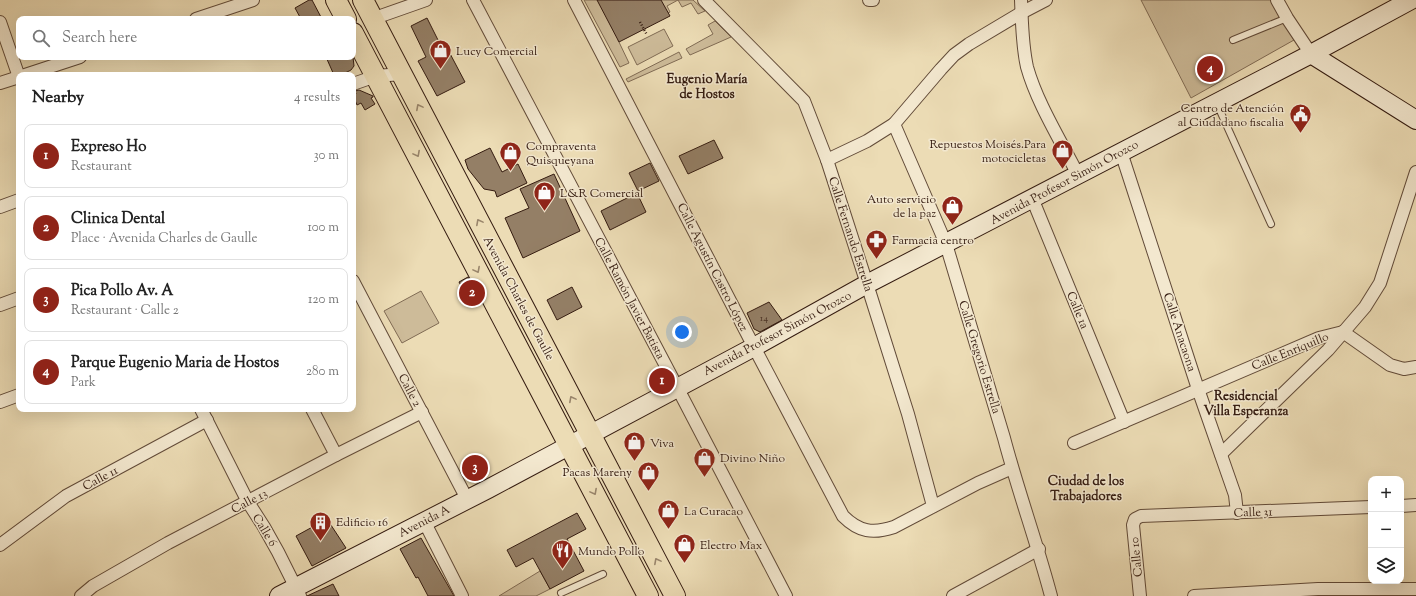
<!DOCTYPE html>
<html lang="en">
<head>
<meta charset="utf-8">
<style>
	body { margin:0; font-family:"Sorts Mill Goudy",serif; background:#f6f6f6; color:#222 }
	.controls { position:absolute; right:12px; bottom:12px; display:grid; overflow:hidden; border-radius:8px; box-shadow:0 4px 16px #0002 }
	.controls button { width:36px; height:36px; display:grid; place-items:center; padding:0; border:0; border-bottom:1px solid #e0e0e0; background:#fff; color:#222; font:20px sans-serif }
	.you { position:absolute; left:682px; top:332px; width:14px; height:14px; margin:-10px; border:3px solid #fff; border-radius:50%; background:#1a73e8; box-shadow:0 0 0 6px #1a73e833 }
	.badge { display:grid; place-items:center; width:26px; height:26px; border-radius:50%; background:#8f2418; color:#fff; font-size:13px; font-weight:700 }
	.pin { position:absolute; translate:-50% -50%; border:2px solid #fff; box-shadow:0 1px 4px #0006 }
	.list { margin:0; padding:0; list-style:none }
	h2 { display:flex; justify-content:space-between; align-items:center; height:52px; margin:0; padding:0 16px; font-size:17px }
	h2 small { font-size:13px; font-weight:400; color:#767676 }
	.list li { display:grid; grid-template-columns:26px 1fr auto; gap:12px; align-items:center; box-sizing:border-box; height:64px; margin:0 8px 8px; padding:0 8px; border:1px solid #e0e0e0; border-radius:8px }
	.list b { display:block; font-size:15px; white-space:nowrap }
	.list p { margin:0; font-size:13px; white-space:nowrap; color:#767676 }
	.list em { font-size:13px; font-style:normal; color:#767676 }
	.icon { flex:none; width:22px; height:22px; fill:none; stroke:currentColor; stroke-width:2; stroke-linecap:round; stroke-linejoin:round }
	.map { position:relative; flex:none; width:1416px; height:596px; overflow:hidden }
	.search { position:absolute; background:#fff; box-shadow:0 4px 16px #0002; left:16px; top:16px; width:340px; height:44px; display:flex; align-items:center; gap:10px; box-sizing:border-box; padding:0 14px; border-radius:8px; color:#767676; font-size:15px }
	.panel { position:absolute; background:#fff; box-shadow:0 4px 16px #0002; left:16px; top:72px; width:340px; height:340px; border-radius:8px }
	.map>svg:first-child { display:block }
</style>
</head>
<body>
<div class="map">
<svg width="1416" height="596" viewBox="0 0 1416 596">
	<rect width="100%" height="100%" fill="#ecdcb5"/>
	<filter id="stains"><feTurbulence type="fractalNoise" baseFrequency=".005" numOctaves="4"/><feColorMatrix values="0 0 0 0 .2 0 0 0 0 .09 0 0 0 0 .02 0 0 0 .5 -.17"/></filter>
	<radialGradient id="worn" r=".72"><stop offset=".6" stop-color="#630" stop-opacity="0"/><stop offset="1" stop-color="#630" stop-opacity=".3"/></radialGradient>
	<!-- green -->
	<g fill="#cdbb99" stroke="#806b54">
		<path d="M 584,0 L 693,0 L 705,11 L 698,14 L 691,3 L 682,7 L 678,0 L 667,6 L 670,12 L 618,40 L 629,63 L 620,67 Z"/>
		<path d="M 1141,0 L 1273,0 L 1294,40 L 1191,98 Z"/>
		<path d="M 715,21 L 731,37 L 690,55 L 686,49 L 713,34 L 708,25 Z"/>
		<path d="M 664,29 L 673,46 L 637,65 L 628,47 Z"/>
		<path d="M 679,52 L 682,58 L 628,82 L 626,79 Z"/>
		<path d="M 421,291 L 439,323 L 402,343 L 384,311 Z"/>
		<path d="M 540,571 L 550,589 L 536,596 L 499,596 Z"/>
	</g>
	<!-- building -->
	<g fill="#947f66" stroke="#341b10">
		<path d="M 309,0 L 312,0 L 322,19 L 301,19 L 295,8 Z"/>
		<path d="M 597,0 L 661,0 L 670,16 L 619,42 Z"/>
		<path d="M 427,18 L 442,48 L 446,46 L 465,82 L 437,96 L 418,61 L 426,57 L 411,26 Z"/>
		<path d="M 326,57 L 353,57 L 354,66 L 351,70 L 341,75 L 334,75 Z"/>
		<path d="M 359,90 L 373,96 L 373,97 L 371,98 L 375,104 L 365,110 L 361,103 L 357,105 L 353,95 L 356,94 L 355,91 Z"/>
		<path d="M 714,140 L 723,158 L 688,174 L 679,156 Z"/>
		<path d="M 490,148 L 502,172 L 518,164 L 527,183 L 497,197 L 495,191 L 484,189 L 468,169 L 465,160 Z"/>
		<path d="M 650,163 L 659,181 L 638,191 L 629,173 Z"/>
		<path d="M 554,174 L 580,231 L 523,258 L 505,218 L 529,208 L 520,189 Z"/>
		<path d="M 637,193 L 646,212 L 610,230 L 601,211 Z"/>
		<path d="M 468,277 L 477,295 L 469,300 L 459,282 Z"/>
		<path d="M 572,287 L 582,307 L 557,320 L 547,300 Z"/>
		<path d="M 769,302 L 782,320 L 760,332 L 754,329 L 747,313 Z"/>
		<path d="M 483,458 L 487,470 L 469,477 L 463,466 Z"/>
		<path d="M 577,513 L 586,529 L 567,539 L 584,571 L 550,589 L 533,558 L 516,567 L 507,550 Z"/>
		<path d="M 327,519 L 346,548 L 312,566 L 296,536 Z"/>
		<path d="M 421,538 L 446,582 L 454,596 L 428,596 L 418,577 L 416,578 L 400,549 Z"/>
		<path d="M 333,584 L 339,596 L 307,596 Z"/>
	</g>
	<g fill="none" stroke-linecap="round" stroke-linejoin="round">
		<defs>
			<g id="lane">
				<path d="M 1233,40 L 1287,18"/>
				<path d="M 1217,104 L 1271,224"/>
				<path d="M 561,593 L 603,574"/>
			</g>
			<g id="street">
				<path d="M 473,0 L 677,387 L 786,596"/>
				<path d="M 574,0 L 754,347 L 843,516 C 859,532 873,534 894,527 L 978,483 L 1012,468"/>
				<path d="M 704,0 L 804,101 L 827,160 L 867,284 L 908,414 L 933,506"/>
				<path d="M 869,0 L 873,0"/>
				<path d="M 1021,0 C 1022,22 1022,45 1027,67 C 1037,103 1061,141 1078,175"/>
				<path d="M 1277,0 L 1287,18 L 1311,54"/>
				<path d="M 196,19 L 253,0"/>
				<path d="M 372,19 L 426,0"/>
				<path d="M 0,22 L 19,77"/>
				<path d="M 25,75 L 80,57"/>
				<path d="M 0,83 L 19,77"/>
				<path d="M 353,84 L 376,76 L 402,74"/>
				<path d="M 894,124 L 946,244 L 1004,438 C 1018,491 1037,543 1051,596"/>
				<path d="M 1121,152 L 1198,389 L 1235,495 L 1237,513"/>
				<path d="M 827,160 L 867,141 L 894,124 L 941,69 L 954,55 L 969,44 L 1021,13 L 1046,0"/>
				<path d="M 1032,198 L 1124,422"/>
				<path d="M 0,207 L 19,200"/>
				<path d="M 353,281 L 467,499"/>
				<path d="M 0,305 L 19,298"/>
				<path d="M 1343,332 L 1390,365 L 1404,369 L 1416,367"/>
				<path d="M 0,402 L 19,395"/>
				<path d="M 201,409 L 248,502 L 264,527 L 278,552 L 300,596"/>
				<path d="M 312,409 L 336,455"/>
				<path d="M 1074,443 L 1319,338 L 1343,332"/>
				<path d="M 1221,454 L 1328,350 L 1365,307 L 1380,283 L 1416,172"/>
				<path d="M 1401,506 L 1416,505"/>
				<path d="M 424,521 L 462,596"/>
				<path d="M 0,545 L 66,496 L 207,420"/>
				<path d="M 81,596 L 93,586 L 168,543 L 336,455 L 422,412"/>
				<path d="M 953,596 L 1039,549"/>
				<path d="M 1140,596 L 1133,525 L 1135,519 L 1141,516 L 1371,507"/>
				<path d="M 1194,596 L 1318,589 L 1416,589"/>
			</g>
			<g id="secondary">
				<path d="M 1311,54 L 1416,120"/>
				<path d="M 279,596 L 488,489 L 754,347 L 867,284 L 1311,54 L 1411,0"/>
			</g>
			<g id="primary">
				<path d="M 336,0 L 346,19"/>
				<path d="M 363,0 L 675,596"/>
				<path d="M 353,33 L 648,596"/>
			</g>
		</defs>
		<!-- lane casing -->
		<use href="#lane" stroke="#624b39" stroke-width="8"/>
		<!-- street casing -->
		<use href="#street" stroke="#624b39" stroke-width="14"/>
		<!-- secondary casing -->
		<use href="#secondary" stroke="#341b10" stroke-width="20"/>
		<!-- primary casing -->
		<use href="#primary" stroke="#341b10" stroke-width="22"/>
		<!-- path -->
		<path stroke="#341b10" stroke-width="2.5" stroke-dasharray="1 2" stroke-linecap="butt" d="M 640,22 L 647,35"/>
		<!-- lane -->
		<use href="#lane" stroke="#f3e8cf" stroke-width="6"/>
		<!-- street -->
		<use href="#street" stroke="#f3e8cf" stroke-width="12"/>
		<!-- secondary -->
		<use href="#secondary" stroke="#f3e8cf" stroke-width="18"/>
		<!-- primary -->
		<use href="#primary" stroke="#ecdcb5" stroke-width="20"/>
	</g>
	<!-- one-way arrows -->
	<defs><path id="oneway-chevron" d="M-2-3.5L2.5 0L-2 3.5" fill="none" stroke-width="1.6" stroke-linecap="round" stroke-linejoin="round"/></defs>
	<g stroke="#99856b">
		<use href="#oneway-chevron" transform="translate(419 107) rotate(-118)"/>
		<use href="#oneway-chevron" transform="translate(417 154) rotate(62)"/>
		<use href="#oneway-chevron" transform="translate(479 222) rotate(-118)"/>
		<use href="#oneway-chevron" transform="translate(477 270) rotate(62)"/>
		<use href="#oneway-chevron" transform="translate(572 399) rotate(-118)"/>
		<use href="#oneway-chevron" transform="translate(594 492) rotate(62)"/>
		<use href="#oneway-chevron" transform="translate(657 561) rotate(-118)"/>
	</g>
	<!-- icons -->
	<defs>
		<symbol id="shop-pin" viewBox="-11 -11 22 30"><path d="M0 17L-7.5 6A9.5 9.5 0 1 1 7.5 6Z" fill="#8f2418" stroke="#f3e8cf"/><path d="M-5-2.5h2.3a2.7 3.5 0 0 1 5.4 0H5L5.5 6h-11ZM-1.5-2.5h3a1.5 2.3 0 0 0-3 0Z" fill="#fff"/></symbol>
		<symbol id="civic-pin" viewBox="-11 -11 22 30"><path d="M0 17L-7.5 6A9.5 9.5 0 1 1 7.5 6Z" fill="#8f2418" stroke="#f3e8cf"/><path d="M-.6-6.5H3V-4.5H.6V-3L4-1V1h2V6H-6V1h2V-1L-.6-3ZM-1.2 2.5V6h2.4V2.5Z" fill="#fff"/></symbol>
		<symbol id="pharmacy-pin" viewBox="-11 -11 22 30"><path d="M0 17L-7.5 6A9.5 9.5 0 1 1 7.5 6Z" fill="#8f2418" stroke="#f3e8cf"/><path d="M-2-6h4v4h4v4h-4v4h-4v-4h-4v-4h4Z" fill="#fff"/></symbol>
		<symbol id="building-pin" viewBox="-11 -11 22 30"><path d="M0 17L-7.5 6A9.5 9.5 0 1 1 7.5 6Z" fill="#8f2418" stroke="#f3e8cf"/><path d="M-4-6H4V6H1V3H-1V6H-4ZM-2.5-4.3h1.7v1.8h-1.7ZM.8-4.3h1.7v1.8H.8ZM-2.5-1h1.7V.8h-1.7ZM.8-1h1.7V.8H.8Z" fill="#fff"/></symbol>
		<symbol id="restaurant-pin" viewBox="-11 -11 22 30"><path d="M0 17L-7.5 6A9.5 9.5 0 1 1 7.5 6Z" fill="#8f2418" stroke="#f3e8cf"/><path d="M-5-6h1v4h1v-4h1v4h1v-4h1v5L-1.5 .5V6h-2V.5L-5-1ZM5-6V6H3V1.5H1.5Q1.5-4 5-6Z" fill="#fff"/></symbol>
	</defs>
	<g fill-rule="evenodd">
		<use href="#shop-pin" x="428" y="38" width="25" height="34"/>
		<use href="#civic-pin" x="1288" y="102" width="25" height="34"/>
		<use href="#shop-pin" x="1050" y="138" width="25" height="34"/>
		<use href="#shop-pin" x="498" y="140" width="25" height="34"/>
		<use href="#shop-pin" x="532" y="180" width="25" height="34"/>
		<use href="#shop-pin" x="940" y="194" width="25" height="34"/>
		<use href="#pharmacy-pin" x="864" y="228" width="25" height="34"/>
		<use href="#shop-pin" x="622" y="430" width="25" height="34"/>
		<use href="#shop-pin" x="692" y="446" width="25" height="34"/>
		<use href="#shop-pin" x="636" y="460" width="25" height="34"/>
		<use href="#shop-pin" x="656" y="498" width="25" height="34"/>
		<use href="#building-pin" x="308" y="510" width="25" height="34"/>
		<use href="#shop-pin" x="672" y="532" width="25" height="34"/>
		<use href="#restaurant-pin" x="550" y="538" width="25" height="34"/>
	</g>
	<g text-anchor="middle" stroke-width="3" stroke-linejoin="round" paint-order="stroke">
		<!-- number labels -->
		<g font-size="10" fill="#4c3426">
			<text x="764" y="321">14</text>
		</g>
		<!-- poi labels -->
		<g font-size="12" fill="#341b10" stroke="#f3e8cf" text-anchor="start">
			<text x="456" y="55">Lucy Comercial</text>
			<text x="1284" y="112" text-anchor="end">Centro de Atención<tspan x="1284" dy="14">al Ciudadano fiscalia</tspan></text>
			<text x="1046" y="148" text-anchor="end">Repuestos Moisés.Para<tspan x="1046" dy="14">motocicletas</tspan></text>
			<text x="526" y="150">Compraventa<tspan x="526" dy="14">Quisqueyana</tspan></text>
			<text x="560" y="197">L&amp;R Comercial</text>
			<text x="936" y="203" text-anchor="end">Auto servicio<tspan x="936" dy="14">de la paz</tspan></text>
			<text x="892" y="244">Farmacia centro</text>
			<text x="650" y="447">Viva</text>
			<text x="720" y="462">Divino Niño</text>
			<text x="632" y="476" text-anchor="end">Pacas Mareny</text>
			<text x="684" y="515">La Curacao</text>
			<text x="336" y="526">Edificio 16</text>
			<text x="700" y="549">Electro Max</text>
			<text x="578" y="555">Mundo Pollo</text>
		</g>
		<!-- street labels -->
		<g font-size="12" fill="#341b10" stroke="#f3e8cf">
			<text transform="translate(1064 182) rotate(-28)" y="4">Avenida Profesor Simón Orozco</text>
			<text transform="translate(851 234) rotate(72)" y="4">Calle Fernando Estrella</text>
			<text transform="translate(713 267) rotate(63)" y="4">Calle Agustín Castro López</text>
			<text transform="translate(519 298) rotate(62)" y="4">Avenida Charles de Gaulle</text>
			<text transform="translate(630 298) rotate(62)" y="4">Calle Ramón Javier Batista</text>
			<text transform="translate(1078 310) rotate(67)" y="4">Calle 1a</text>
			<text transform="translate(1180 332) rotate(72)" y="4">Calle Anacaona</text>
			<text transform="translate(777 333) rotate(-28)" y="4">Avenida Profesor Simón Orozco</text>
			<text transform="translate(1290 351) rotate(-22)" y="4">Calle Enriquillo</text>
			<text transform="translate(980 357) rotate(73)" y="4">Calle Gregorio Estrella</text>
			<text transform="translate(410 390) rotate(62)" y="4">Calle 2</text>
			<text transform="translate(100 478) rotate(-28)" y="4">Calle 11</text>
			<text transform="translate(249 501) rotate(-28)" y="4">Calle 13</text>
			<text transform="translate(1253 512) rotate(-2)" y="4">Calle 31</text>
			<text transform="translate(424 521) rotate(-27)" y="4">Avenida A</text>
			<text transform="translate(265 530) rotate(59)" y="4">Calle 6</text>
			<text transform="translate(1136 557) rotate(-96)" y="4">Calle 10</text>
		</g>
		<!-- neighbourhood labels -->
		<g font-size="13" font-weight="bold" fill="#341b10" stroke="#f3e8cf">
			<text x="707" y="83">Eugenio María<tspan x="707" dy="15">de Hostos</tspan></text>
			<text x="1246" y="400">Residencial<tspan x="1246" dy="15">Villa Esperanza</tspan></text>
			<text x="1086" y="485">Ciudad de los<tspan x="1086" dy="15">Trabajadores</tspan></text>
		</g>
	</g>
	<rect width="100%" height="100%" filter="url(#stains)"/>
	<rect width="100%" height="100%" fill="url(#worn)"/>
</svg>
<div class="controls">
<button>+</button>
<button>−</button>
<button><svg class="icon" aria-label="layers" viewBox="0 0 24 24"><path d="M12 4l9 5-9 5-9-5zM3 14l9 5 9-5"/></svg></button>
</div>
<div class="you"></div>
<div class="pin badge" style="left:662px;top:381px">1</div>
<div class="pin badge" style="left:472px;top:293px">2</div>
<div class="pin badge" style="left:475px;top:468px">3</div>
<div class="pin badge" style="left:1210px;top:69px">4</div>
<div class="search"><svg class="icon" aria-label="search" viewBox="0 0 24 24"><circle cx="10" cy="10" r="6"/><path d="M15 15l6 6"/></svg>Search here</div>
<section class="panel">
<h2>Nearby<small>4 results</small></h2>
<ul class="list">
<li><span class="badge">1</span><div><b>Expreso Ho</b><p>Restaurant</p></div><em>30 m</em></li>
<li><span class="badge">2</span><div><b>Clinica Dental</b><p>Place · Avenida Charles de Gaulle</p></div><em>100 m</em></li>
<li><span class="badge">3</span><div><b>Pica Pollo Av. A</b><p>Restaurant · Calle 2</p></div><em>120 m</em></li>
<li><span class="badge">4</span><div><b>Parque Eugenio Maria de Hostos</b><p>Park</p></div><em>280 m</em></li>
</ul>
</section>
</div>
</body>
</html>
